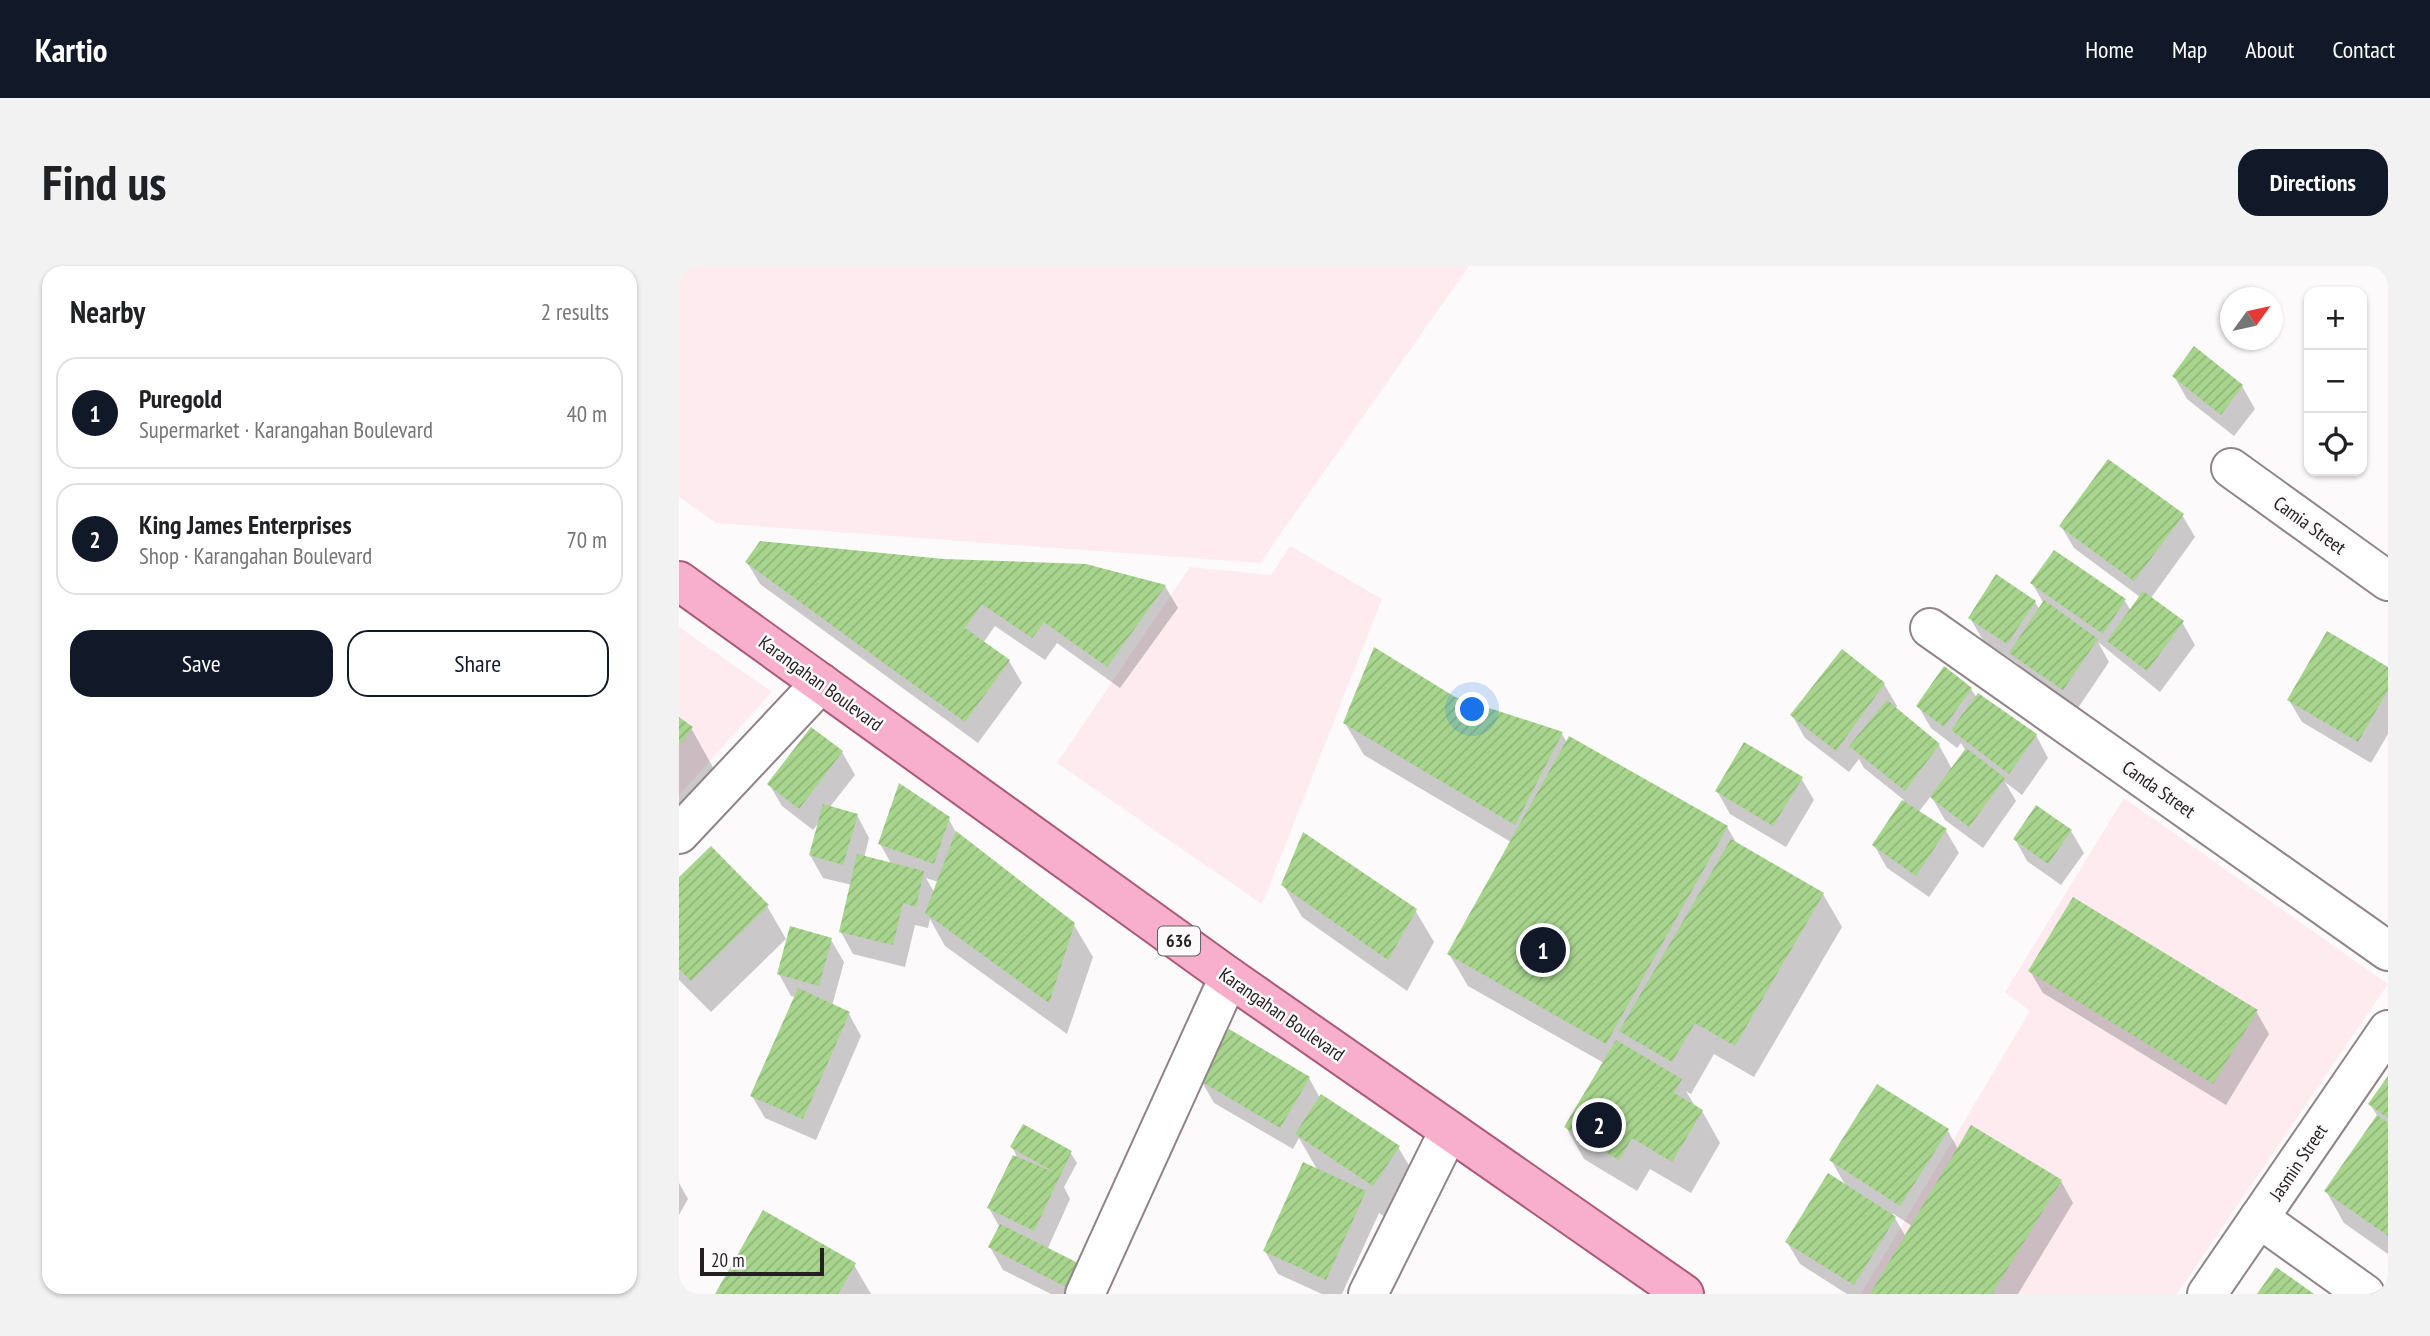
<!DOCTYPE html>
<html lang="en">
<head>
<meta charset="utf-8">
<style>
	body { margin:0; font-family:"PT Sans Narrow",sans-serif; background:#f2f2f2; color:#202124 }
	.controls { position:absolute; right:21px; top:21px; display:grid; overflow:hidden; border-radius:14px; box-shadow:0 2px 5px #0004 }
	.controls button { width:63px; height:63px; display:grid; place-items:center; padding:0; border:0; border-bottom:2px solid #e0e0e0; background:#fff; color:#202124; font:35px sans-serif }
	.compass { position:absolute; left:1541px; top:21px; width:63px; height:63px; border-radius:50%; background:#fff; box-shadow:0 2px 5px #0004; rotate:57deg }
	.scale { position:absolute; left:21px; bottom:18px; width:124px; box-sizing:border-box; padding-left:7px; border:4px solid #241f21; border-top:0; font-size:19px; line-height:24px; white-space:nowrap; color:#241f21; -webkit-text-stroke:5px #fdfafb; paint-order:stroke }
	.you { position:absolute; left:794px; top:444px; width:24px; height:24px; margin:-18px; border:5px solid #fff; border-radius:50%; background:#1a73e8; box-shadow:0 0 0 10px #1a73e833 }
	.badge { display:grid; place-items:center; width:46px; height:46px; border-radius:50%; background:#111827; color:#fff; font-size:23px; font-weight:700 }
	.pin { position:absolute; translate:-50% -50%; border:4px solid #fff; box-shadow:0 2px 7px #0006 }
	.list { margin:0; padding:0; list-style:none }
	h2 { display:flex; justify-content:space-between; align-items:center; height:91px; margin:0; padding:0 28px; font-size:30px }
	h2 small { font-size:23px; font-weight:400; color:#757577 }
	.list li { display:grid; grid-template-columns:46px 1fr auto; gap:21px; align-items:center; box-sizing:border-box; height:112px; margin:0 14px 14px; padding:0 14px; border:2px solid #e0e0e0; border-radius:21px }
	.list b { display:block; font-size:26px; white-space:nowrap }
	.list p { margin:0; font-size:23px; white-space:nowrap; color:#757577 }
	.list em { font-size:23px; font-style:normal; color:#757577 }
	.actions { display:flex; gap:14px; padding:21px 28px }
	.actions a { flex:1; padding:16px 0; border:2px solid #111827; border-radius:21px; text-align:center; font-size:24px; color:#111827 }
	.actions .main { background:#111827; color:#fff }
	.icon { flex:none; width:38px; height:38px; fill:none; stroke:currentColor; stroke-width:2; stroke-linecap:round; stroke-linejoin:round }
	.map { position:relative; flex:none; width:1709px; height:1028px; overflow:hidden; border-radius:21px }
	header { display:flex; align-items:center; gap:42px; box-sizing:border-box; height:98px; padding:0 35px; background:#111827; color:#fff }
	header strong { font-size:33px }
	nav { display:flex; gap:38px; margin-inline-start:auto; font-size:24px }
	.intro { display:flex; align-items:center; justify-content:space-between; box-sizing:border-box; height:168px; padding:0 42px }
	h1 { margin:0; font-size:49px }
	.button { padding:18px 32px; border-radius:21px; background:#111827; color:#fff; font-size:24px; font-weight:700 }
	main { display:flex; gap:42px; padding:0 42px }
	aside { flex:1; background:#fff; border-radius:21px; box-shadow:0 2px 5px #0004 }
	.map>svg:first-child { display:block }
</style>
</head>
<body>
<header>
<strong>Kartio</strong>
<nav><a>Home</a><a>Map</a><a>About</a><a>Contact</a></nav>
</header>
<div class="intro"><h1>Find us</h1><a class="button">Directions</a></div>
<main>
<aside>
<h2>Nearby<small>2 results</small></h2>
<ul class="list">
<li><span class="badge">1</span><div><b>Puregold</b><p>Supermarket · Karangahan Boulevard</p></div><em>40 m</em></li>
<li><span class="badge">2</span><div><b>King James Enterprises</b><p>Shop · Karangahan Boulevard</p></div><em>70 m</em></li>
</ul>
<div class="actions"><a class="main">Save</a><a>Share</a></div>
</aside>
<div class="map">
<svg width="1709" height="1028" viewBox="0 0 1709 1028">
	<defs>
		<pattern id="building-hatch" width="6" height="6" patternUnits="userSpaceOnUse" patternTransform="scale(1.75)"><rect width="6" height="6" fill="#a7d58d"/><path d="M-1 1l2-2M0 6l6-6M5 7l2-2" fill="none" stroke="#90b679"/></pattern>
	</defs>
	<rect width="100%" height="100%" fill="#fdfafb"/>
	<!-- built -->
	<g fill="#fdebf0">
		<path d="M 0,0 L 790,0 L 581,297 L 37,257 L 0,231 Z"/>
		<path d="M 611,280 L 703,333 L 583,638 L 378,497 L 511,301 L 592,309 Z"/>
		<path d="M 0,361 L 93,426 L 0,529 Z"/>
		<path d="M 1445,532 L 1709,718 L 1498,1028 L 1182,1028 L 1351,745 L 1326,726 Z"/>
	</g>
	<!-- shadow -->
	<g fill="#0003" fill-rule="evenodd">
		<path d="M 1515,82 L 1563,120 L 1576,143 L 1555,170 L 1508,133 L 1495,110 Z"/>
		<path d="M 1503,249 L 1516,271 L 1472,332 L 1503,356 L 1516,379 L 1481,426 L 1419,376 L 1430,396 L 1397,445 L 1345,409 L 1339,398 L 1304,374 L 1291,352 L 1356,336 L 1361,344 L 1365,338 L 1353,317 L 1446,335 L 1452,345 L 1461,331 L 1395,282 L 1382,260 Z"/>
		<path d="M 265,295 L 407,300 L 486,320 L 499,342 L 441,422 L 378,377 L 366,394 L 316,360 L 304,377 L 330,395 L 343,417 L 299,477 L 81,318 L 68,296 Z"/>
		<path d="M 1649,368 L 1709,403 L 1709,468 L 1692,497 L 1623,456 L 1610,434 Z"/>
		<path d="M 1205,418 L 1218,440 L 1216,443 L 1260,479 L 1273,503 L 1287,485 L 1282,477 L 1278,482 L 1252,462 L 1239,440 L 1292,423 L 1298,432 L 1357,469 L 1369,492 L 1343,529 L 1326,516 L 1337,535 L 1304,582 L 1266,554 L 1252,530 L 1239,547 L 1267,565 L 1280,587 L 1250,631 L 1208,602 L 1195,579 L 1225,534 L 1185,502 L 1180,493 L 1170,506 L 1126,472 L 1113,449 Z"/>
		<path d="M 775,432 L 883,468 L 888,477 L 1048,561 L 1058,578 L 1144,628 L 1163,661 L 1075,811 L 1035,788 L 1012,828 L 1007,825 L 1017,842 L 1023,845 L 1041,877 L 1012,927 L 971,903 L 958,925 L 905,893 L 887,861 L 925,797 L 789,720 L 770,688 L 832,576 L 685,489 L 666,457 Z"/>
		<path d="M 0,453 L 12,462 L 35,503 L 0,551 Z"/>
		<path d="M 163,486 L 176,509 L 150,542 L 178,549 L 190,572 L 185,592 L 213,599 L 201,578 L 269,552 L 279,570 L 395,659 L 414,691 L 388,768 L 266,680 L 251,653 L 249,662 L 236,659 L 226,701 L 174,688 L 162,666 L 173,619 L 144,612 L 131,589 L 141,555 L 134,564 L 103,540 L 90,518 ZM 247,612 L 259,616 L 255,626 Z"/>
		<path d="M 1122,512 L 1135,534 L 1107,581 L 1051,548 L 1038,525 Z"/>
		<path d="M 1392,565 L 1405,587 L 1382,619 L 1348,595 L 1336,573 Z"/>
		<path d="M 0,614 L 88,640 L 107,673 L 32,746 L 0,714 Z"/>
		<path d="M 604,618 L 736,644 L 755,676 L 728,725 L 623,651 Z"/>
		<path d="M 152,674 L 165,696 L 153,740 L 170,748 L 182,770 L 137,874 L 86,852 L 73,830 L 117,731 L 112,730 L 100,708 Z"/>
		<path d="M 1351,705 L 1577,745 L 1590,768 L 1547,839 L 1364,727 Z"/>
		<path d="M 630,812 L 641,832 L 719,881 L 743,921 L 718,959 L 700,947 L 663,1028 L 643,1028 L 599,1008 L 586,985 L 639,905 L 620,872 L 614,883 L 535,837 L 522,814 Z"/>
		<path d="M 1709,813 L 1709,988 L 1665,957 L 1647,925 L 1699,851 L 1691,838 Z"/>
		<path d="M 1269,865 L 1279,883 L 1382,915 L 1394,937 L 1339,1028 L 1168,1028 L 1121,998 L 1108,976 L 1168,922 L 1152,894 ZM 1213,947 L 1233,960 L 1227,971 Z"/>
		<path d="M 333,881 L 391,886 L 398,897 L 385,921 L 391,933 L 368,984 L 397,999 L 410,1021 L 407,1028 L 372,1028 L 324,1004 L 311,981 L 321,962 L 310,942 L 339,893 Z"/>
		<path d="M 0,917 L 9,933 L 0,949 Z"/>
		<path d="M 175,999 L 192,1028 L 38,1028 Z"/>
	</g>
	<!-- building -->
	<g fill="url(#building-hatch)">
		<path d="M 1515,80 L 1564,119 L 1542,149 L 1493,110 Z"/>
		<path d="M 1429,193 L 1505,248 L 1455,315 L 1380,260 Z"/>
		<path d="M 81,275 L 265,293 L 407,298 L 487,319 L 428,401 L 365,356 L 353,372 L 303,338 L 286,362 L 331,394 L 286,456 L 66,296 Z"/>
		<path d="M 1375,284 L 1447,333 L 1424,368 L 1351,317 Z"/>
		<path d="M 1317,308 L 1357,335 L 1328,378 L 1289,352 Z"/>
		<path d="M 1464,325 L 1505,355 L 1468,405 L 1428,375 Z"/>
		<path d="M 1365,334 L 1419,373 L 1384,424 L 1330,387 Z"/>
		<path d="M 1648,365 L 1709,401 L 1709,424 L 1679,476 L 1608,434 Z"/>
		<path d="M 695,381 L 776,431 L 884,466 L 836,559 L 664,457 Z"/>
		<path d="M 1163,383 L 1206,417 L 1157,485 L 1111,449 Z"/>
		<path d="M 1265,400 L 1293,422 L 1265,461 L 1237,440 Z"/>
		<path d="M 1299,427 L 1358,468 L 1330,508 L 1272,464 Z"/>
		<path d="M 1208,434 L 1261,478 L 1226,525 L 1170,480 Z"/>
		<path d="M 0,451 L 14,461 L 0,480 Z"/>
		<path d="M 132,461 L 164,485 L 120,543 L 88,518 Z"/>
		<path d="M 890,470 L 1049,560 L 927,778 L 768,688 Z"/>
		<path d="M 1065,476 L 1124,511 L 1094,560 L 1036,525 Z"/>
		<path d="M 1287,482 L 1326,512 L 1290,561 L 1251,531 Z"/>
		<path d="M 220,517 L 271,551 L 255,598 L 199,578 Z"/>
		<path d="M 1223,534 L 1268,563 L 1237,610 L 1193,579 Z"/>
		<path d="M 144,538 L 179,548 L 164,599 L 130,589 Z"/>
		<path d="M 1357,539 L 1393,564 L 1369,598 L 1334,573 Z"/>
		<path d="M 277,565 L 396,657 L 370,737 L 246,647 Z"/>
		<path d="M 624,566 L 738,643 L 709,694 L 602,619 Z"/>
		<path d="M 1052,573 L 1145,627 L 1056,780 L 1016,757 L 993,796 L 940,765 Z"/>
		<path d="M 32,580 L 90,639 L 12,715 L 0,703 L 0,611 Z"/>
		<path d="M 178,588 L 245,605 L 237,641 L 224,637 L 214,679 L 160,666 Z"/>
		<path d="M 1394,631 L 1579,744 L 1534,818 L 1349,705 Z"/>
		<path d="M 111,660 L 153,672 L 140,720 L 98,708 Z"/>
		<path d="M 119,722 L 171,746 L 124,853 L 71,830 Z"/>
		<path d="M 550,763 L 631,811 L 601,862 L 520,814 Z"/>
		<path d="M 937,774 L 1003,813 L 995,827 L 1024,844 L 993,896 L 953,872 L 940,894 L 885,861 Z"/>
		<path d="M 1709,810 L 1709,852 L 1689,838 Z"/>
		<path d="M 1198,818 L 1270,863 L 1221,940 L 1150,894 Z"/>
		<path d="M 642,828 L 721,880 L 694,920 L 616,868 Z"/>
		<path d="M 1698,849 L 1709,857 L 1709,970 L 1645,925 Z"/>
		<path d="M 344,858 L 393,885 L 355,965 L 308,942 L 334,889 L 377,907 L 331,881 Z"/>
		<path d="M 1292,859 L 1383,914 L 1313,1028 L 1191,1028 Z"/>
		<path d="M 624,896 L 687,925 L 647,1014 L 584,985 Z"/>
		<path d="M 1149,907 L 1217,951 L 1175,1019 L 1106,976 Z"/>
		<path d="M 84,944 L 177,997 L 159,1028 L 36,1028 Z"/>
		<path d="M 321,958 L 399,997 L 387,1021 L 309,981 Z"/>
		<path d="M 1597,1001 L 1635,1028 L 1578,1028 Z"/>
	</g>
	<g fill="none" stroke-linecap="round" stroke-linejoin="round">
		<defs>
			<g id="street">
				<path d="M 1552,202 L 1709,315"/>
				<path d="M 1251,362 L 1709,685"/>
				<path d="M 0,568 L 142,417"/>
				<path d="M 1580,952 L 1686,1028"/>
				<path d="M 406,1028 L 550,711"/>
				<path d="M 689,1028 L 770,865"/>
				<path d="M 1528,1028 L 1709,764"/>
			</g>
			<path id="primary" d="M 0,315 L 550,711 L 1005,1028"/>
		</defs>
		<!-- street casing -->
		<use href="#street" stroke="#918488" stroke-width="42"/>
		<!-- primary casing -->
		<use href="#primary" stroke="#aa5a79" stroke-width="42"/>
		<!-- street -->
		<use href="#street" stroke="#fff" stroke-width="38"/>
		<!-- primary -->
		<use href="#primary" stroke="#f7afcb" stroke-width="38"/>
	</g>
	<g text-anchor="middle" stroke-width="5" stroke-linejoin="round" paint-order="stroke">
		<!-- shield labels -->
		<rect fill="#fdfafb" stroke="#656162" stroke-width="2" x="479" y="660.5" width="42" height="29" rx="5"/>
		<g font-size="18" font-weight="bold" fill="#241f21">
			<text x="500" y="681">636</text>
		</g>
		<!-- street labels -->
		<g font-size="19" fill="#241f21" stroke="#fdfafb">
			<text transform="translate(1631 259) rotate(36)" y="7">Camia Street</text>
			<text transform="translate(142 417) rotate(36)" y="7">Karangahan Boulevard</text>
			<text transform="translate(1480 523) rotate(35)" y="7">Canda Street</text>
			<text transform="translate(603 748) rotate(35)" y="7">Karangahan Boulevard</text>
			<text transform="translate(1619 896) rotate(-56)" y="7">Jasmin Street</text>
		</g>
	</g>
</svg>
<div class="controls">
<button>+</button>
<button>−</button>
<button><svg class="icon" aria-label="locate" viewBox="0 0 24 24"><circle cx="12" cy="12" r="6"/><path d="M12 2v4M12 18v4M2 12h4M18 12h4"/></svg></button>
</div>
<svg class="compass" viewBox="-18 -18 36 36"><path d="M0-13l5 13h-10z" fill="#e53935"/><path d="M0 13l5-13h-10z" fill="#757577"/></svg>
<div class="scale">20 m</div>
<div class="you"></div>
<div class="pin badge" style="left:864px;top:684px">1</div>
<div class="pin badge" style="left:920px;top:859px">2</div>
</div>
</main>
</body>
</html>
